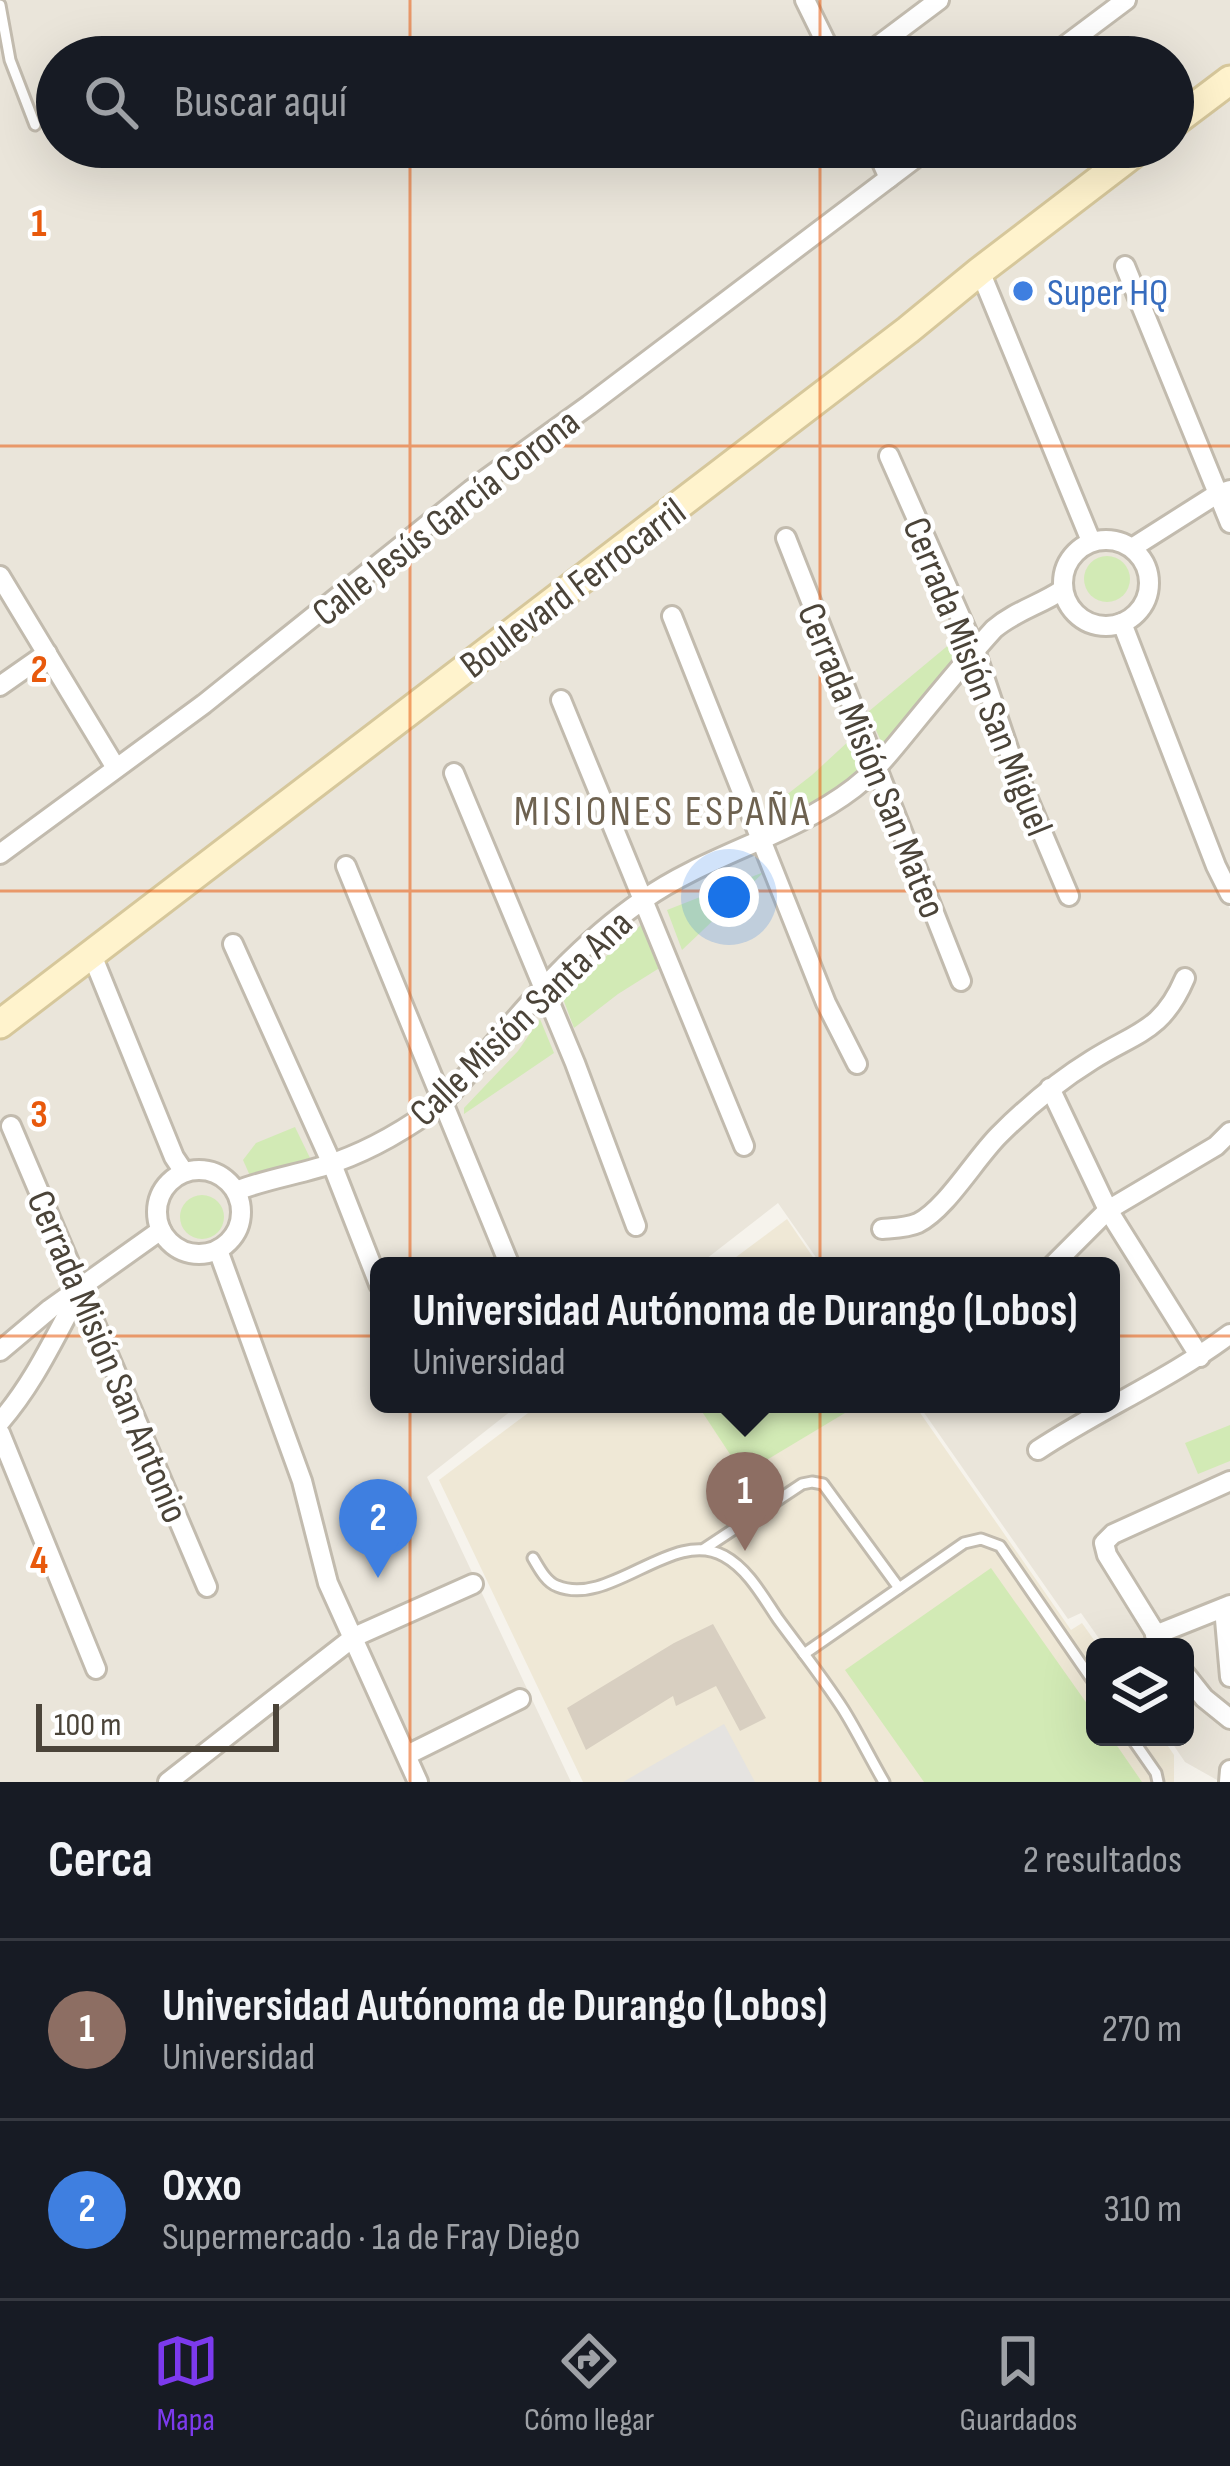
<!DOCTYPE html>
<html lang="es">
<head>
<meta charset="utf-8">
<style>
	body { margin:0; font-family:"Sofia Sans Condensed",sans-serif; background:#242831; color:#f1f3f6 }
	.controls { position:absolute; right:36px; bottom:36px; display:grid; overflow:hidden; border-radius:18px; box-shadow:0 12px 48px #0002 }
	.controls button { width:108px; height:108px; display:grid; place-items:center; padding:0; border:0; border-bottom:3px solid #363941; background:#171b24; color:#f1f3f6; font:60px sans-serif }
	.scale { position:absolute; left:36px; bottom:30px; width:243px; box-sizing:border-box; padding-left:12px; border:6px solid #4b4439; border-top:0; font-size:33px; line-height:42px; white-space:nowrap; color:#4b4439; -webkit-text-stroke:9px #fff; paint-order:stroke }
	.you { position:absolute; left:729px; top:897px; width:42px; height:42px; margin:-30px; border:9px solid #fff; border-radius:50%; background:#1a73e8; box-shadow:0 0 0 18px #1a73e833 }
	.badge { display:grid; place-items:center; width:78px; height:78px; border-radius:50%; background:#7c3aed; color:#fff; font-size:39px; font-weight:700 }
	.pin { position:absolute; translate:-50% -99px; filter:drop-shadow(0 3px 6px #0008) }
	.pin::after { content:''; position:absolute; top:63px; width:42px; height:36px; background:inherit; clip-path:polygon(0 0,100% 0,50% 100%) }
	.popup { position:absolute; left:370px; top:1257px; width:750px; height:156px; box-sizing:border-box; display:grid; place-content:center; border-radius:18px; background:#171b24; filter:drop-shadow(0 3px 9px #0005); font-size:39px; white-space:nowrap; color:#9ea1a6 }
	.popup b { font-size:45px; color:#f1f3f6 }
	.popup::after { content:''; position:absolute; left:50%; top:100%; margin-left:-24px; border:24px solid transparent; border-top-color:#171b24 }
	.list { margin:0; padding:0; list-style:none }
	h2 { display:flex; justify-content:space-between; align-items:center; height:156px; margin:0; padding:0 48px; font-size:51px }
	h2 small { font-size:39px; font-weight:400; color:#9ea1a6 }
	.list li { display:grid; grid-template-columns:78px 1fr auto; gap:36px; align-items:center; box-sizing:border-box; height:180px; padding:0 48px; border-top:3px solid #363941 }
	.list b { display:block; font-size:45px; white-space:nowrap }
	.list p { margin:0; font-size:39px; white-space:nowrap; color:#9ea1a6 }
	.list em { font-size:39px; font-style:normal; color:#9ea1a6 }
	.icon { flex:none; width:66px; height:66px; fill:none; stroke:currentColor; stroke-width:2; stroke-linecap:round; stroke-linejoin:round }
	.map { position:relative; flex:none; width:1230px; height:1782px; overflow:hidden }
	.search { position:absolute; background:#171b24; box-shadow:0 12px 48px #0002; left:36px; right:36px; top:36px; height:132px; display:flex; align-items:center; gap:30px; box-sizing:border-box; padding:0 42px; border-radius:66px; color:#9ea1a6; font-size:45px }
	.sheet { height:516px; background:#171b24 }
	nav { display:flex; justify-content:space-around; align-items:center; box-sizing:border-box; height:168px; border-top:3px solid #363941; background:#171b24; font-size:33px; color:#9ea1a6 }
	nav a { display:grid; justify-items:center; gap:6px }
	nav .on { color:#7c3aed }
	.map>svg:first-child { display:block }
</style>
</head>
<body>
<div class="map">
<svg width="1230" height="1782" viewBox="0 0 1230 1782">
	<rect width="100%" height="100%" fill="#f6f3ec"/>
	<!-- residential -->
	<path fill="#eae5da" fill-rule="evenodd" d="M 0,0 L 1230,0 L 1230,870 L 1216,881 L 1230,909 L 1230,1782 L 1217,1780 L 1185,1762 L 1168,1737 L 1185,1737 L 1185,1647 L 1105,1647 L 1081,1613 L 1068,1619 L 918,1404 L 1111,1404 L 1111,1266 L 822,1266 L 778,1203 L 697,1266 L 379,1266 L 379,1404 L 520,1404 L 427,1477 L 571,1782 L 0,1782 ZM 57,57 L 1173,57 L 1173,147 L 57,147 Z"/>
	<!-- education -->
	<g fill="#efe8d6">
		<path d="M 787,1219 L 819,1266 L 724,1266 Z"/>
		<path d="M 540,1404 L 914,1404 L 1071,1630 L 1082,1623 L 1099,1647 L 1095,1647 L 1095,1737 L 1162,1737 L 1174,1755 L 1174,1782 L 583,1782 L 439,1480 Z"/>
	</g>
	<!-- green -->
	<g fill="#d2eab5">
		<circle cx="1107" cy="579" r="23"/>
		<path d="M 957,638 L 961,646 L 923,702 L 884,748 L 868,712 Z"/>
		<path d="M 851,739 L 861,773 L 823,801 L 774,824 L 767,810 L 812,775 Z"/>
		<path d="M 764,872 L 682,950 L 667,910 Z"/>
		<path d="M 642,924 L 661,967 L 618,994 L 574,1028 L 562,996 Z"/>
		<path d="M 540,1019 L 554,1053 L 464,1114 L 464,1108 L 518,1051 Z"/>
		<path d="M 295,1127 L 310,1158 L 251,1178 L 243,1160 L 256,1143 Z"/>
		<circle cx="202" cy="1217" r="22"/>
		<path d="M 697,1404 L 860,1404 L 743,1474 Z"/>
		<path d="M 1230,1425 L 1230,1461 L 1198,1474 L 1185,1443 Z"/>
		<path d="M 991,1568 L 1095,1715 L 1095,1737 L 1111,1737 L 1142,1782 L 924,1782 L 845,1670 Z"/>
	</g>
	<!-- parking -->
	<path fill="#e5e3e0" d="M 724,1724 L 755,1782 L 623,1782 Z"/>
	<!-- building -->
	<path fill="#d8cfc1" d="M 713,1624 L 766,1718 L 740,1731 L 716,1686 L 676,1706 L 673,1696 L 586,1750 L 567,1708 L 674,1643 Z"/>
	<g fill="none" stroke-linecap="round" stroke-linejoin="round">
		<defs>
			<g id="service">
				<path d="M 0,5 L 10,60 L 35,125"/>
				<path d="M 704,1549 L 802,1484 L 812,1482 L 823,1484 L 899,1588"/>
				<path d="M 533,1558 C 539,1568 546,1582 557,1586 C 610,1608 673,1527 724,1556 C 748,1569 763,1597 778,1619 C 800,1649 823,1678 843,1709 C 858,1733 870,1758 884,1782"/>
				<path d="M 804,1654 L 964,1543 L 981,1539 L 1000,1546 L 1095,1684"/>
				<path d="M 1131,1737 L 1156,1773 L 1158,1782"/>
			</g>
			<g id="minor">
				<path d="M 805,0 L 833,57"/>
				<path d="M 863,57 L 939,0"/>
				<path d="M 1050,57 L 1126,0"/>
				<path d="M 875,147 L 889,178"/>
				<path d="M 1125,266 L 1230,523"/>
				<path d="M 980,271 L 1091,541"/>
				<path d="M 889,456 L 975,650 L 1014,766 L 1069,896"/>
				<path d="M 786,538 L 961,981"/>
				<circle cx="1106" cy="583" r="43"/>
				<path d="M 1132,548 L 1217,494 L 1230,490"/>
				<path d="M 0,576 L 116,768"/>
				<path d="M 672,616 L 826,1003 L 857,1064"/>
				<path d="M 1122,623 L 1216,866 L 1230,894"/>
				<path d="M 0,686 L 47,653"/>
				<path d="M 561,700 L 744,1146"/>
				<path d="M 454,773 L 575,1063 L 636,1226"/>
				<path d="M 0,854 L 204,704 L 471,490 L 589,405 L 930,147"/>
				<path d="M 346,866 L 510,1266"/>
				<path d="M 233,944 L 332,1164 L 379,1284"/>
				<path d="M 92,955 L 174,1157 L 184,1172"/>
				<path d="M 1050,1088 L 1108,1210 L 1200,1357"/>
				<path d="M 11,1126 L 207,1587"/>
				<circle cx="199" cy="1212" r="42"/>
				<path d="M 236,1191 C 269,1178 303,1174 336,1162 C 375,1148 410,1127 443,1102 C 506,1032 564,954 643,900 C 708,854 790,837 854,788 C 876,771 893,749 911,727 C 938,694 965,661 994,629 C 1015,611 1040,605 1062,590"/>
				<path d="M 882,1229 C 893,1228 907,1228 918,1223 C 946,1209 975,1159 999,1135 C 1027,1107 1058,1081 1092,1060 C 1136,1032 1162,1032 1185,978"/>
				<path d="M 218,1250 L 302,1481 L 328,1583 L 418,1782"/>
				<path d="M 1052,1266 L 1108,1210 L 1216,1146 L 1230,1132"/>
				<path d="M 0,1351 L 50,1309 L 161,1230"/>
				<path d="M 0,1422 C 34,1383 54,1338 79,1293"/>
				<path d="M 0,1433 L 96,1669"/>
				<path d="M 1038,1450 C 1100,1409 1170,1379 1230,1334"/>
				<path d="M 1224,1608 L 1230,1677"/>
				<path d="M 1155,1635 L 1230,1605"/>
				<path d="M 1164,1647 L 1107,1555 L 1104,1543 L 1113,1534 L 1230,1481"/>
				<path d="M 1185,1674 L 1204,1698 L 1230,1719"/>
				<path d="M 407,1755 L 520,1699"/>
				<path d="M 168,1782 L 354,1637 L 473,1584"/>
				<path d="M 1229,1782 L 1230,1770"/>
			</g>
			<g id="secondary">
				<path d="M 1173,123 L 1230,80"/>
				<path d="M 0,1024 L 908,330 L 980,271 L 1142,147"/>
			</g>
		</defs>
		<!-- service casing -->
		<use href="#service" stroke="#c2bbae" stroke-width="15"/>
		<!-- minor casing -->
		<use href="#minor" stroke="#c2bbae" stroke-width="24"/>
		<!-- secondary casing -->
		<use href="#secondary" stroke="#d6c79b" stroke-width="33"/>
		<!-- service -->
		<use href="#service" stroke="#fff" stroke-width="9"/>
		<!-- minor -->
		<use href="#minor" stroke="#fff" stroke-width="18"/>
		<!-- secondary -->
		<use href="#secondary" stroke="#fff3cd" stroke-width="27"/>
	</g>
	<!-- grid -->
	<path fill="none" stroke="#e8590c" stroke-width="3" stroke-opacity="0.55" d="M 410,0 L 410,57M 820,0 L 820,57M 410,147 L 410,1782M 820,147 L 820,1782M 0,446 L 1230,446M 0,891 L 1230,891M 0,1336 L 1230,1336"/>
	<!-- markers -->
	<circle fill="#3f7fe0" stroke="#fff" stroke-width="4.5" cx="1023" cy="291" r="12"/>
	<g text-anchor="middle" stroke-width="9" stroke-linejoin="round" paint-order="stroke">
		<!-- shop labels -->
		<g font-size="39" fill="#366cbe" stroke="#fff" text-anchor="start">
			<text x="1047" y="305">Super HQ</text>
		</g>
		<!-- street labels -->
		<g font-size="39" fill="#4b4439" stroke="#fff">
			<text transform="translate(445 516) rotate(-38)" y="14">Calle Jesús García Corona</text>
			<text transform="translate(572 587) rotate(-37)" y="14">Boulevard Ferrocarril</text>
			<text transform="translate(979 676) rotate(68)" y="14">Cerrada Misión San Miguel</text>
			<text transform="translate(873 760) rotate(68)" y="14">Cerrada Misión San Mateo</text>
			<text transform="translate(520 1017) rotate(-44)" y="14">Calle Misión Santa Ana</text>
			<text transform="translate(109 1356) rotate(67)" y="14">Cerrada Misión San Antonio</text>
		</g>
		<!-- neighbourhood labels -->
		<g font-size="42" letter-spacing="3" fill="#6e6250" stroke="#fff">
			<text x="663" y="825">MISIONES ESPAÑA</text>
		</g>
	</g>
	<g font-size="39" text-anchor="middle" font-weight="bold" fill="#e8590c" stroke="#fff" stroke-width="9" stroke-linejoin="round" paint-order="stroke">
		<text x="39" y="236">1</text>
		<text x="39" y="682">2</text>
		<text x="39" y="1127">3</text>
		<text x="39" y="1573">4</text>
	</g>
</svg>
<div class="controls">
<button><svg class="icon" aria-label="layers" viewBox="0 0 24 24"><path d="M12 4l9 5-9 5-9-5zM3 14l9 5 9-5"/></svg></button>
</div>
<div class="scale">100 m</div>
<div class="you"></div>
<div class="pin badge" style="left:745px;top:1551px;background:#8d6e63">1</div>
<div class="popup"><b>Universidad Autónoma de Durango (Lobos)</b>Universidad</div>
<div class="pin badge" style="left:378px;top:1578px;background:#3f7fe0">2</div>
<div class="search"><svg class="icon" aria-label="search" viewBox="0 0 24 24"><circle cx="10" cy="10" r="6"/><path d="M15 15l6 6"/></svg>Buscar aquí</div>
</div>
<section class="sheet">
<h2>Cerca<small>2 resultados</small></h2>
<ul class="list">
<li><span class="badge" style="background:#8d6e63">1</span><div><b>Universidad Autónoma de Durango (Lobos)</b><p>Universidad</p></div><em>270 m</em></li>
<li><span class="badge" style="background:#3f7fe0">2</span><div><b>Oxxo</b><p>Supermercado · 1a de Fray Diego</p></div><em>310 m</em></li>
</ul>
</section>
<nav>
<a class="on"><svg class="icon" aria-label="map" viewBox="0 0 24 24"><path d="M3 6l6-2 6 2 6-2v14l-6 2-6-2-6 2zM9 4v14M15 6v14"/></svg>Mapa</a>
<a><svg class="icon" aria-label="directions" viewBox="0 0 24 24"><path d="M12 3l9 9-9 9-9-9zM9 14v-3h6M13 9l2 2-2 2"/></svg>Cómo llegar</a>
<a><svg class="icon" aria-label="saved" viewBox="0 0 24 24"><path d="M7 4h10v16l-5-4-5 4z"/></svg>Guardados</a>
</nav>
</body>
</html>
